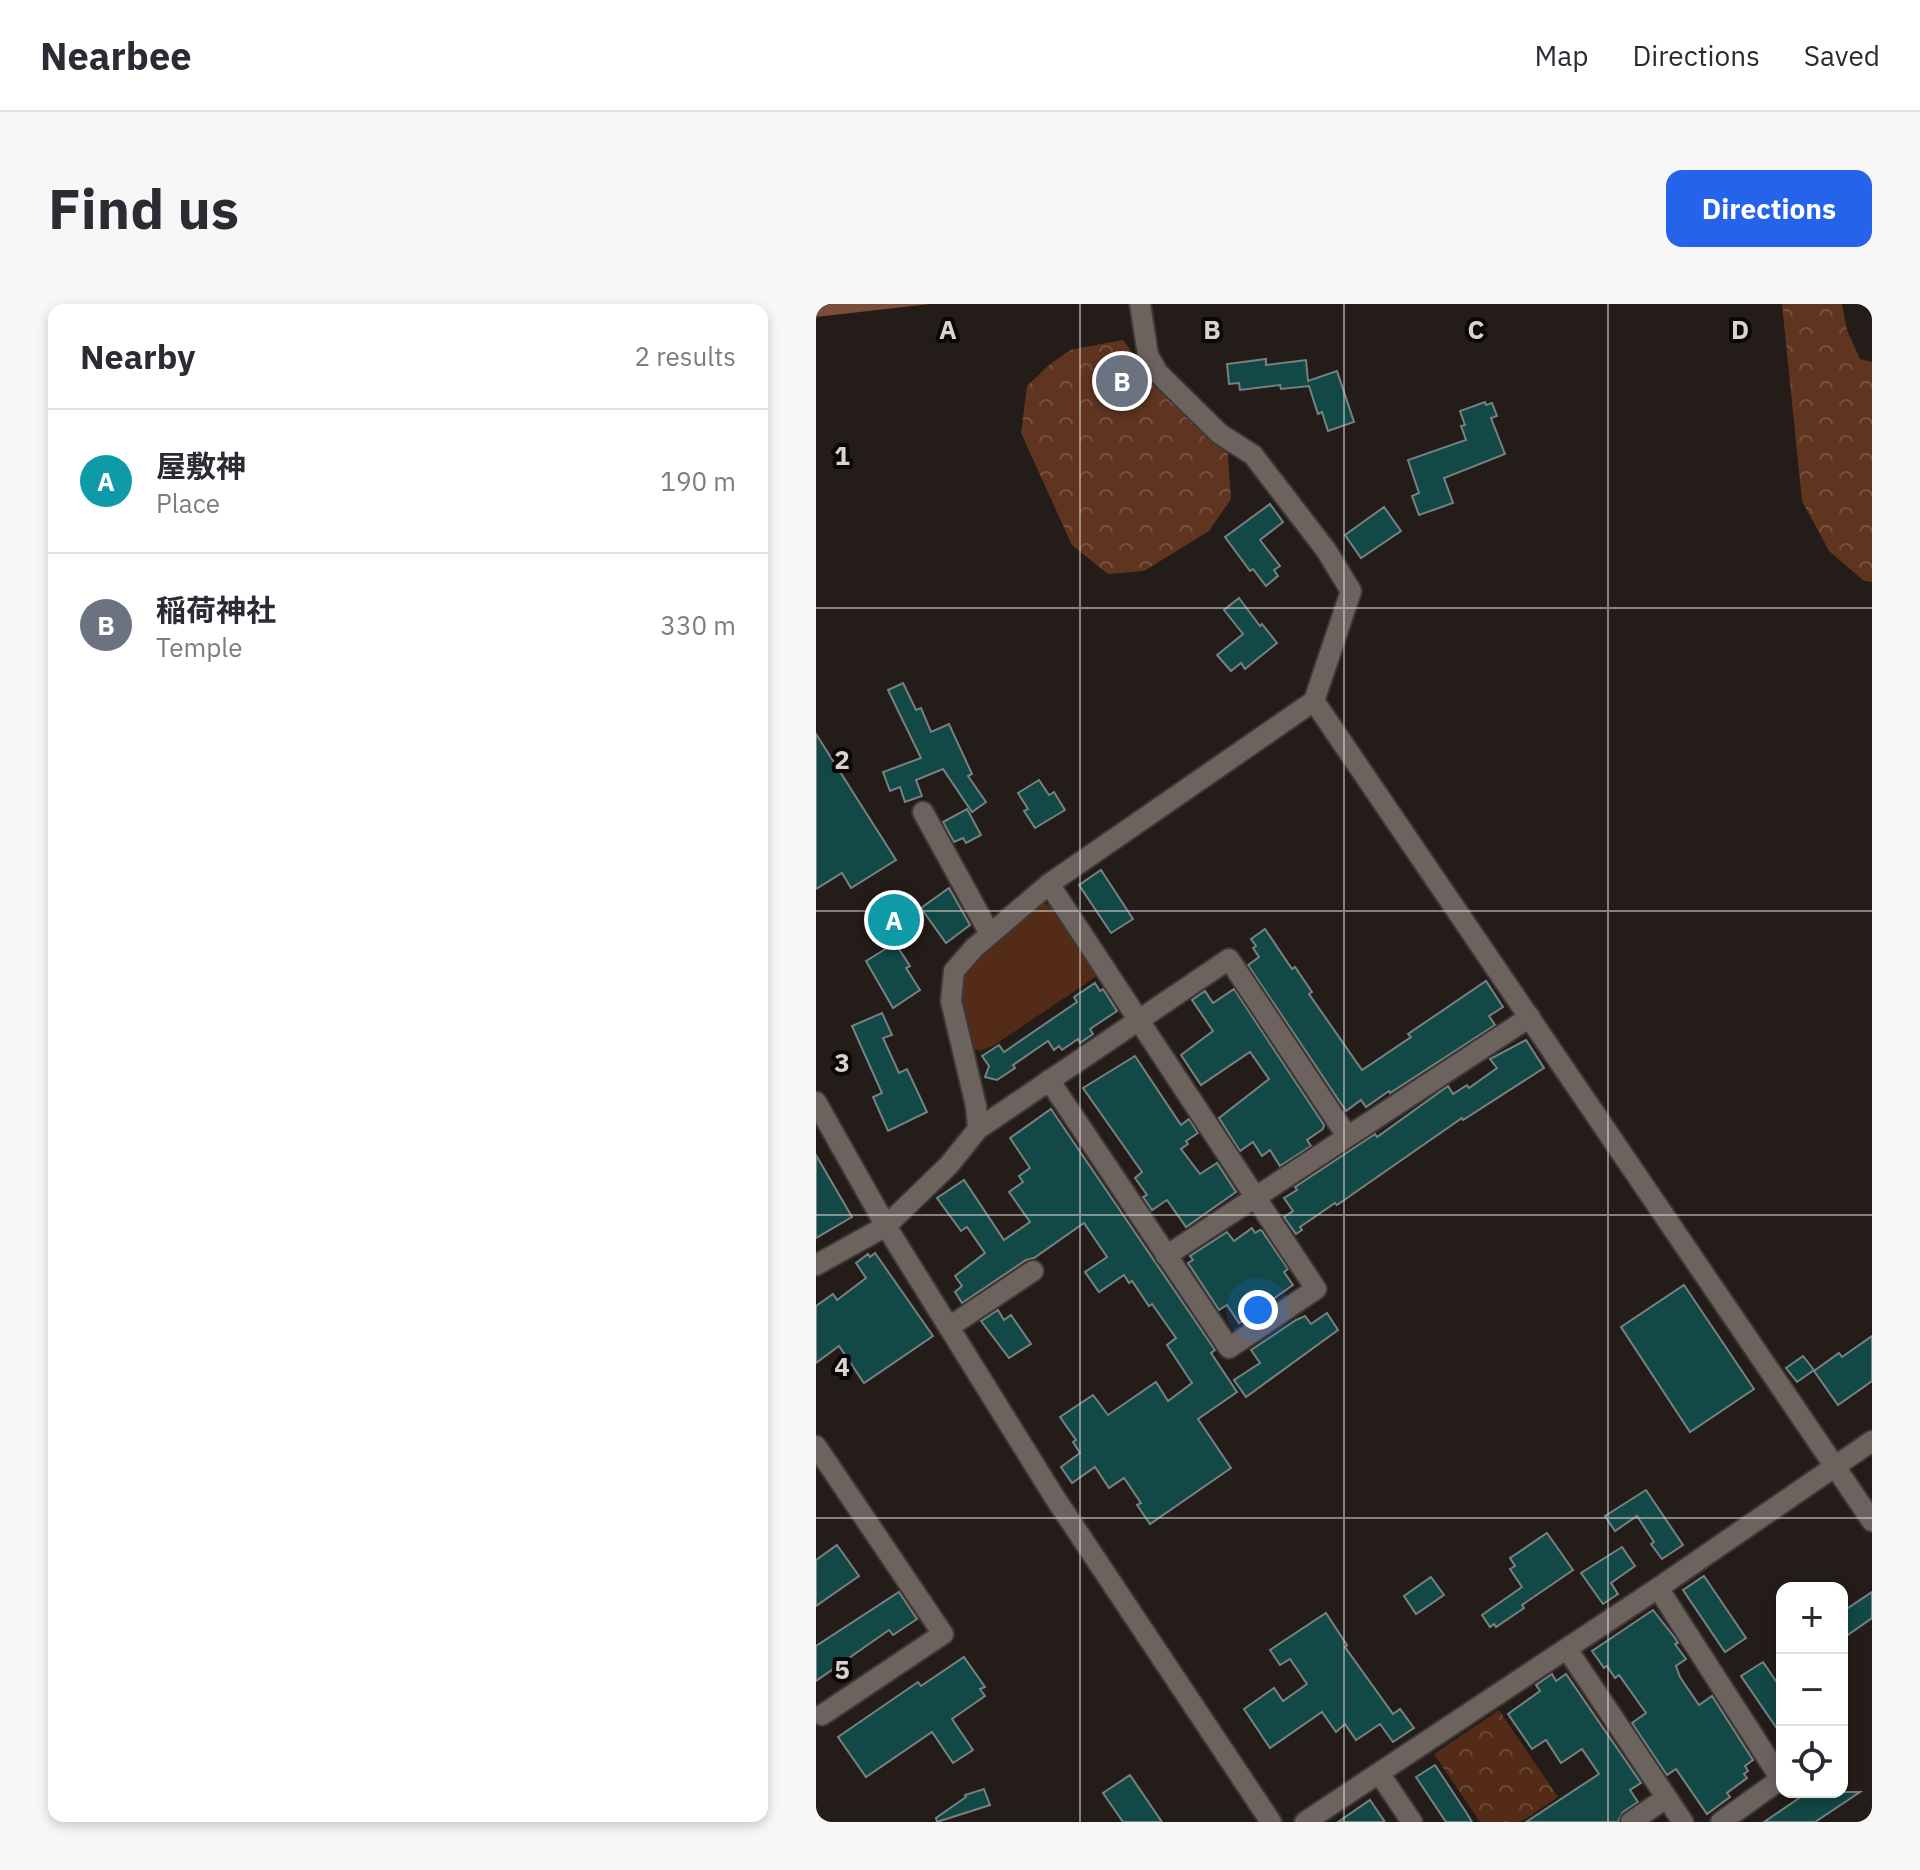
<!DOCTYPE html>
<html lang="en">
<head>
<meta charset="utf-8">
<style>
	body { margin:0; font-family:"IBM Plex Sans","Noto Sans JP",sans-serif; background:#f7f7f7; color:#2b2b33 }
	.controls { position:absolute; right:24px; bottom:24px; display:grid; overflow:hidden; border-radius:16px; box-shadow:0 4px 12px #0003 }
	.controls button { width:72px; height:72px; display:grid; place-items:center; padding:0; border:0; border-bottom:2px solid #e1e1e2; background:#fff; color:#2b2b33; font:40px sans-serif }
	.you { position:absolute; left:442px; top:1006px; width:28px; height:28px; margin:-20px; border:6px solid #fff; border-radius:50%; background:#1a73e8; box-shadow:0 0 0 12px #1a73e833 }
	.badge { display:grid; place-items:center; width:52px; height:52px; border-radius:50%; background:#2563eb; color:#fff; font-size:26px; font-weight:700 }
	.pin { position:absolute; translate:-50% -50%; border:4px solid #fff; box-shadow:0 2px 8px #0006 }
	.list { margin:0; padding:0; list-style:none }
	h2 { display:flex; justify-content:space-between; align-items:center; height:104px; margin:0; padding:0 32px; font-size:34px }
	h2 small { font-size:26px; font-weight:400; color:#7c7c81 }
	.list li { display:grid; grid-template-columns:52px 1fr auto; gap:24px; align-items:center; box-sizing:border-box; height:144px; padding:0 32px; border-top:2px solid #e1e1e2 }
	.list b { display:block; font-size:30px; white-space:nowrap }
	.list p { margin:0; font-size:26px; white-space:nowrap; color:#7c7c81 }
	.list em { font-size:26px; font-style:normal; color:#7c7c81 }
	.icon { flex:none; width:44px; height:44px; fill:none; stroke:currentColor; stroke-width:2; stroke-linecap:round; stroke-linejoin:round }
	.map { position:relative; flex:none; width:1056px; height:1518px; overflow:hidden; border-radius:16px }
	header { display:flex; align-items:center; gap:48px; box-sizing:border-box; height:112px; padding:0 40px; background:#fff; border-bottom:2px solid #e1e1e2 }
	header strong { font-size:38px }
	nav { display:flex; gap:44px; margin-inline-start:auto; font-size:28px }
	.intro { display:flex; align-items:center; justify-content:space-between; box-sizing:border-box; height:192px; padding:0 48px }
	h1 { margin:0; font-size:56px }
	.button { padding:20px 36px; border-radius:16px; background:#2563eb; color:#fff; font-size:28px; font-weight:700 }
	main { display:flex; gap:48px; padding:0 48px }
	aside { flex:1; background:#fff; border-radius:16px; box-shadow:0 4px 12px #0003 }
	.map>svg:first-child { display:block }
</style>
</head>
<body>
<header>
<strong>Nearbee</strong>
<nav><a>Map</a><a>Directions</a><a>Saved</a></nav>
</header>
<div class="intro"><h1>Find us</h1><a class="button">Directions</a></div>
<main>
<aside>
<h2>Nearby<small>2 results</small></h2>
<ul class="list">
<li><span class="badge" style="background:#0f9aa8">A</span><div><b>屋敷神</b><p>Place</p></div><em>190 m</em></li>
<li><span class="badge" style="background:#6b7280">B</span><div><b>稲荷神社</b><p>Temple</p></div><em>330 m</em></li>
</ul>
</aside>
<div class="map">
<svg width="1056" height="1518" viewBox="0 0 1056 1518">
	<defs>
		<pattern id="forest-crowns" width="20" height="18" patternUnits="userSpaceOnUse" patternTransform="scale(2)"><rect width="20" height="18" fill="#5f3520"/><path d="M2 6a3 3 0 1 1 6 0M12 15a3 3 0 1 1 6 0" fill="none" stroke="#75513f"/></pattern>
		<pattern id="park-crowns" width="20" height="18" patternUnits="userSpaceOnUse" patternTransform="scale(2)"><rect width="20" height="18" fill="#532b16"/><path d="M2 6a3 3 0 1 1 6 0M12 15a3 3 0 1 1 6 0" fill="none" stroke="#6b4937"/></pattern>
	</defs>
	<rect width="100%" height="100%" fill="#231c19"/>
	<!-- grass -->
	<path fill="#532b16" d="M 226,599 L 234,601 L 281,672 L 177,742 L 164,747 L 157,745 L 144,699 L 147,665 Z"/>
	<!-- forest -->
	<g fill="url(#forest-crowns)">
		<path d="M 966,0 L 1026,0 L 1031,26 L 1044,55 L 1056,58 L 1056,278 L 1048,277 L 1013,247 L 986,197 Z"/>
		<path d="M 307,36 C 337,78 373,117 412,150 L 415,195 L 393,227 L 328,267 L 292,270 L 256,241 L 205,129 L 211,82 L 232,62 L 254,46 Z"/>
	</g>
	<!-- park -->
	<path fill="url(#park-crowns)" d="M 683,1406 L 742,1493 L 705,1518 L 664,1518 L 618,1450 Z"/>
	<!-- water -->
	<path fill="#794d37" d="M 0,0 L 114,0 L 0,13 Z"/>
	<!-- building -->
	<g fill="#124845" stroke="#778180" stroke-width="2">
		<path d="M 450,55 L 450,61 L 490,56 L 492,77 L 521,67 L 538,118 L 512,127 L 506,108 L 502,110 L 493,82 L 465,85 L 464,81 L 424,86 L 423,79 L 413,80 L 411,60 Z"/>
		<path d="M 669,98 L 670,101 L 676,99 L 681,112 L 675,114 L 689,150 L 628,174 L 637,199 L 603,211 L 596,192 L 603,189 L 592,156 L 650,136 L 645,122 L 649,121 L 644,107 Z"/>
		<path d="M 454,200 L 467,218 L 444,236 L 464,262 L 458,266 L 462,272 L 450,282 L 437,265 L 434,267 L 409,233 Z"/>
		<path d="M 568,203 L 585,227 L 545,254 L 529,231 Z"/>
		<path d="M 423,294 L 444,322 L 446,320 L 461,339 L 429,365 L 425,359 L 415,367 L 401,351 L 427,330 L 408,306 Z"/>
		<path d="M 87,379 L 100,406 L 105,404 L 115,428 L 133,420 L 156,470 L 152,472 L 170,498 L 156,508 L 127,465 L 100,476 L 106,492 L 89,498 L 84,483 L 74,487 L 67,468 L 105,454 L 72,386 Z"/>
		<path d="M 0,430 L 80,556 L 35,584 L 26,569 L 0,585 Z"/>
		<path d="M 223,476 L 233,491 L 238,488 L 249,506 L 219,524 L 208,507 L 212,505 L 202,489 Z"/>
		<path d="M 151,505 L 165,531 L 150,539 L 147,534 L 138,538 L 127,518 Z"/>
		<path d="M 285,566 L 317,615 L 295,629 L 263,581 Z"/>
		<path d="M 133,584 L 154,621 L 130,639 L 105,604 Z"/>
		<path d="M 81,604 L 91,617 L 76,628 L 67,614 Z"/>
		<path d="M 449,625 L 476,665 L 479,663 L 496,688 L 493,690 L 546,766 L 595,733 L 592,730 L 670,677 L 687,703 L 673,712 L 679,721 L 574,789 L 573,787 L 550,803 L 545,796 L 530,807 L 432,661 L 443,653 L 437,644 L 440,642 L 435,635 Z"/>
		<path d="M 79,639 L 94,662 L 90,664 L 104,686 L 77,704 L 50,657 Z"/>
		<path d="M 279,679 L 284,687 L 287,685 L 301,707 L 274,725 L 277,730 L 264,739 L 262,735 L 246,746 L 243,742 L 238,746 L 232,737 L 197,761 L 199,764 L 181,776 L 169,773 L 173,762 L 166,752 L 183,741 L 188,748 L 261,698 L 258,693 Z"/>
		<path d="M 418,685 L 508,821 L 507,825 L 491,836 L 495,842 L 464,862 L 454,846 L 446,852 L 437,838 L 424,847 L 403,814 L 453,775 L 434,748 L 385,781 L 365,751 L 397,727 L 376,696 L 389,687 L 397,699 Z"/>
		<path d="M 66,709 L 76,731 L 67,734 L 83,769 L 91,765 L 111,808 L 72,827 L 57,793 L 66,789 L 36,722 Z"/>
		<path d="M 710,736 L 728,764 L 647,816 L 646,814 L 521,901 L 519,899 L 484,923 L 486,926 L 480,930 L 468,913 L 477,907 L 468,894 L 481,886 L 479,883 L 559,830 L 561,833 L 632,782 L 637,790 L 651,781 L 653,784 L 681,764 L 674,755 Z"/>
		<path d="M 319,752 L 365,821 L 373,815 L 382,829 L 370,837 L 372,840 L 365,845 L 384,870 L 401,859 L 420,888 L 370,923 L 351,896 L 336,906 L 327,893 L 331,891 L 319,874 L 326,868 L 267,784 Z"/>
		<path d="M 235,805 L 399,1046 L 395,1049 L 421,1088 L 382,1115 L 415,1164 L 334,1220 L 321,1201 L 325,1199 L 308,1174 L 293,1184 L 279,1163 L 256,1179 L 245,1163 L 264,1149 L 257,1138 L 260,1136 L 244,1113 L 277,1091 L 292,1111 L 340,1078 L 352,1097 L 376,1079 L 351,1041 L 360,1034 L 336,1000 L 333,1002 L 316,977 L 313,979 L 308,971 L 283,988 L 269,968 L 291,953 L 268,919 L 218,954 L 210,956 L 146,999 L 139,988 L 146,982 L 139,972 L 169,949 L 151,923 L 145,927 L 121,894 L 148,876 L 188,936 L 214,918 L 193,888 L 207,878 L 203,872 L 214,864 L 194,834 Z"/>
		<path d="M 0,851 L 36,913 L 0,934 Z"/>
		<path d="M 436,924 L 439,929 L 444,926 L 446,927 L 472,965 L 468,968 L 477,981 L 423,1019 L 411,1001 L 403,1006 L 372,959 L 377,956 L 374,952 L 411,928 L 418,937 Z"/>
		<path d="M 59,949 L 117,1032 L 48,1079 L 23,1042 L 0,1059 L 0,1002 L 17,990 L 21,996 L 50,974 L 40,959 L 52,950 L 54,953 Z"/>
		<path d="M 868,981 L 938,1085 L 874,1128 L 805,1023 Z"/>
		<path d="M 182,1006 L 188,1016 L 195,1011 L 215,1040 L 193,1054 L 165,1017 Z"/>
		<path d="M 511,1009 L 522,1026 L 430,1093 L 418,1076 L 444,1059 L 435,1046 L 480,1016 L 489,1012 L 495,1020 Z"/>
		<path d="M 1056,1032 L 1056,1077 L 1022,1101 L 998,1067 L 1023,1049 L 1026,1053 Z"/>
		<path d="M 987,1052 L 998,1066 L 981,1078 L 970,1064 Z"/>
		<path d="M 830,1186 L 867,1241 L 846,1255 L 835,1240 L 838,1238 L 821,1212 L 799,1227 L 789,1212 Z"/>
		<path d="M 731,1229 L 757,1266 L 706,1301 L 708,1304 L 680,1323 L 678,1320 L 674,1323 L 666,1311 L 706,1283 L 694,1265 L 699,1262 L 694,1254 Z"/>
		<path d="M 21,1241 L 43,1272 L 0,1302 L 0,1256 Z"/>
		<path d="M 806,1243 L 819,1262 L 795,1279 L 802,1290 L 787,1300 L 765,1269 Z"/>
		<path d="M 888,1272 L 930,1334 L 909,1348 L 867,1286 Z"/>
		<path d="M 615,1273 L 628,1291 L 600,1310 L 588,1292 Z"/>
		<path d="M 83,1288 L 101,1315 L 77,1331 L 73,1326 L 0,1377 L 0,1342 Z"/>
		<path d="M 1056,1288 L 1056,1314 L 1026,1335 L 1026,1308 Z"/>
		<path d="M 837,1306 L 859,1334 L 862,1339 L 859,1340 L 870,1355 L 860,1362 L 864,1373 L 883,1401 L 896,1392 L 937,1456 L 929,1462 L 932,1467 L 928,1470 L 931,1474 L 911,1489 L 914,1493 L 891,1510 L 860,1465 L 851,1471 L 816,1419 L 830,1409 L 803,1371 L 799,1374 L 791,1362 L 788,1364 L 776,1347 Z"/>
		<path d="M 510,1309 L 531,1341 L 529,1343 L 577,1410 L 584,1405 L 598,1424 L 577,1438 L 564,1420 L 540,1436 L 529,1420 L 520,1428 L 506,1408 L 454,1444 L 428,1405 L 458,1384 L 467,1397 L 491,1380 L 474,1355 L 464,1361 L 454,1346 Z"/>
		<path d="M 148,1353 L 169,1383 L 164,1385 L 169,1392 L 136,1415 L 157,1446 L 137,1459 L 116,1428 L 50,1473 L 22,1433 L 102,1378 L 105,1382 Z"/>
		<path d="M 947,1358 L 966,1386 L 966,1432 L 925,1372 Z"/>
		<path d="M 736,1370 L 740,1377 L 750,1370 L 825,1479 L 814,1486 L 822,1498 L 807,1508 L 802,1518 L 710,1518 L 783,1470 L 766,1445 L 745,1459 L 730,1436 L 716,1445 L 692,1410 L 724,1387 L 720,1381 Z"/>
		<path d="M 619,1461 L 650,1508 L 656,1518 L 630,1518 L 600,1473 Z"/>
		<path d="M 314,1471 L 346,1518 L 307,1518 L 287,1489 Z"/>
		<path d="M 168,1485 L 174,1501 L 121,1518 L 120,1514 L 150,1493 L 149,1491 Z"/>
		<path d="M 992,1488 L 1044,1488 L 999,1518 L 948,1518 Z"/>
		<path d="M 554,1496 L 569,1518 L 522,1518 Z"/>
	</g>
	<g fill="none" stroke-linecap="round" stroke-linejoin="round">
		<defs>
			<g id="minor">
				<path d="M 498,397 L 1056,1217"/>
				<path d="M 107,508 L 174,630"/>
				<path d="M 233,580 L 500,985 L 413,1044 L 233,776"/>
				<path d="M 0,798 L 70,922 L 239,1194 L 455,1518"/>
				<path d="M 162,825 L 413,655 L 531,832"/>
				<path d="M 350,952 L 714,713"/>
				<path d="M 0,961 L 70,922 L 133,861 L 162,825 L 160,802 L 135,697 L 138,667 L 158,644 L 233,580 L 498,397 L 535,287 L 510,246 L 437,151 L 404,130 L 342,69 L 332,51 L 324,0"/>
				<path d="M 133,1023 L 217,967"/>
				<path d="M 0,1142 L 127,1330 L 6,1411"/>
				<path d="M 842,1284 L 965,1475 L 905,1518"/>
				<path d="M 751,1345 L 867,1518"/>
				<path d="M 563,1469 L 596,1518"/>
				<path d="M 489,1518 L 842,1284 L 1056,1137"/>
				<path d="M 815,1518 L 850,1494"/>
			</g>
		</defs>
		<!-- minor casing -->
		<use href="#minor" stroke="#3d3836" stroke-width="24"/>
		<!-- minor -->
		<use href="#minor" stroke="#6c635f" stroke-width="20"/>
	</g>
	<!-- grid -->
	<path fill="none" stroke="#d8d3d1" stroke-width="2" stroke-opacity="0.55" d="M 264,0 L 264,1518M 528,0 L 528,1518M 792,0 L 792,1518M 0,304 L 1056,304M 0,607 L 1056,607M 0,911 L 1056,911M 0,1214 L 1056,1214"/>
	<g font-size="26" text-anchor="middle" font-weight="bold" fill="#d8d3d1" stroke="#0a0706" stroke-width="8" stroke-linejoin="round" paint-order="stroke">
		<text x="132" y="35">A</text>
		<text x="396" y="35">B</text>
		<text x="660" y="35">C</text>
		<text x="924" y="35">D</text>
		<text x="26" y="161">1</text>
		<text x="26" y="465">2</text>
		<text x="26" y="768">3</text>
		<text x="26" y="1072">4</text>
		<text x="26" y="1375">5</text>
	</g>
</svg>
<div class="controls">
<button>+</button>
<button>−</button>
<button><svg class="icon" aria-label="locate" viewBox="0 0 24 24"><circle cx="12" cy="12" r="6"/><path d="M12 2v4M12 18v4M2 12h4M18 12h4"/></svg></button>
</div>
<div class="you"></div>
<div class="pin badge" style="left:78px;top:616px;background:#0f9aa8">A</div>
<div class="pin badge" style="left:306px;top:77px;background:#6b7280">B</div>
</div>
</main>
</body>
</html>
